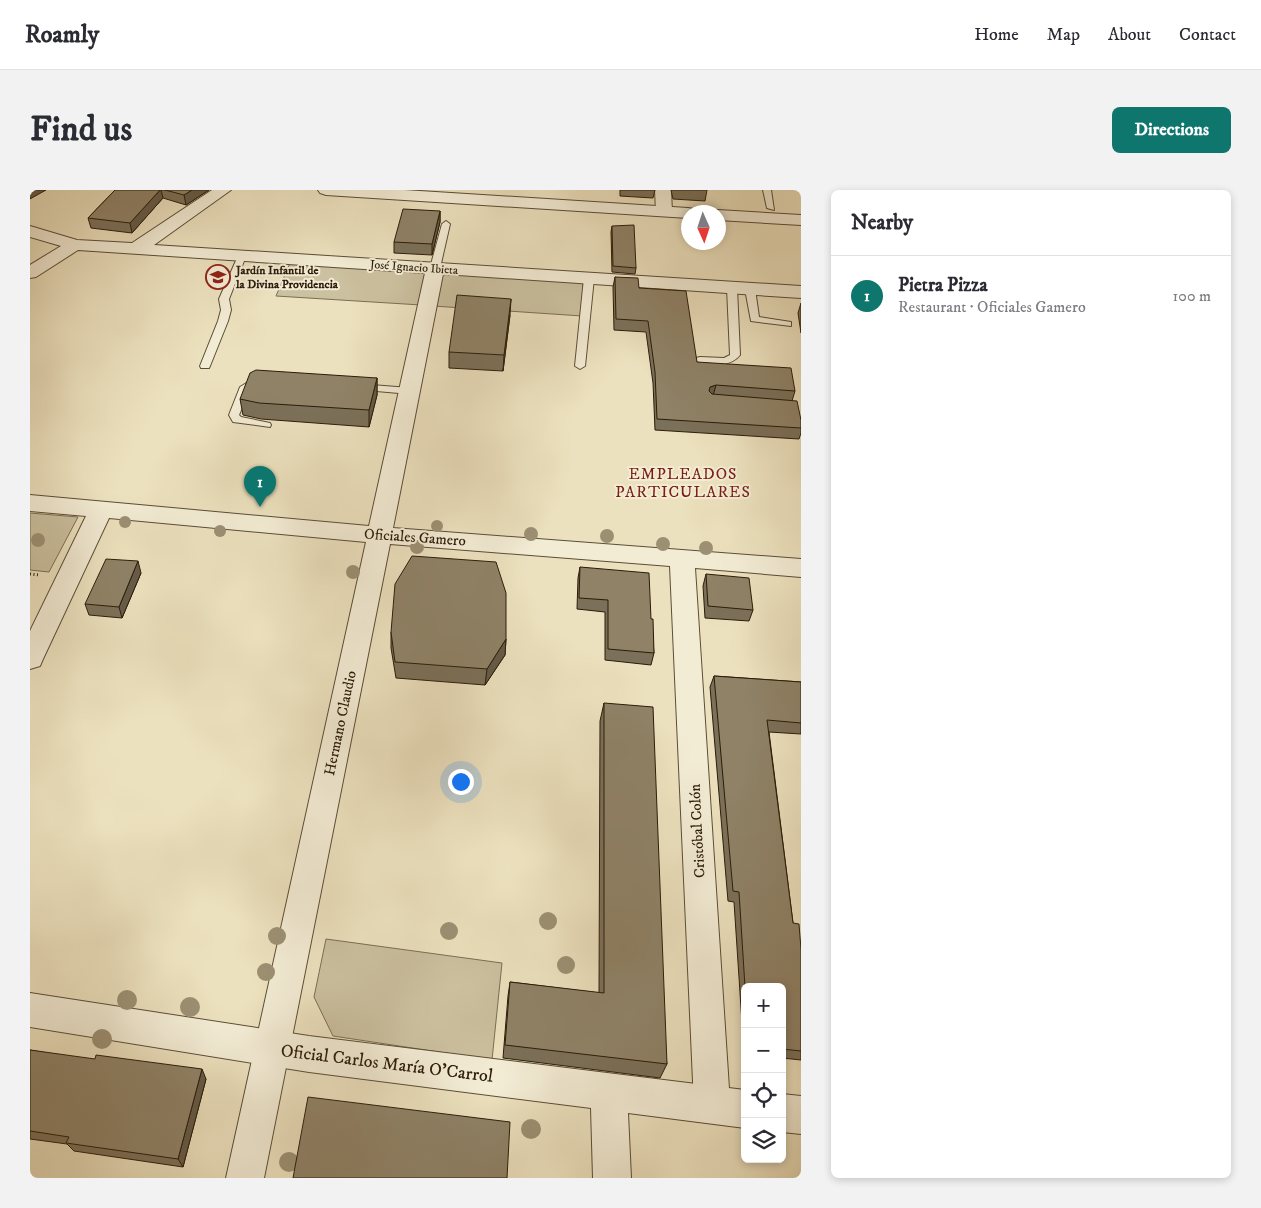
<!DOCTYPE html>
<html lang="en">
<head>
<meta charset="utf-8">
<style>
	body { margin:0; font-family:"IM FELL DW Pica",serif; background:#f2f2f3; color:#2b2b33 }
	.controls { position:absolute; right:15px; bottom:15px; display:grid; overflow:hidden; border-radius:8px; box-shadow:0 2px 8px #0003 }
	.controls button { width:45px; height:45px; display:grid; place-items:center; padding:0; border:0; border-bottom:1px solid #e1e1e2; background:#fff; color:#2b2b33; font:25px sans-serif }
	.compass { position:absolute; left:651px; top:15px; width:45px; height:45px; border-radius:50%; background:#fff; box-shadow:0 2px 8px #0003; rotate:177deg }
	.you { position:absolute; left:430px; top:591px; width:18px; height:18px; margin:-12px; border:4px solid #fff; border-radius:50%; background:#1a73e8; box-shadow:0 0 0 8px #1a73e833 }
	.badge { display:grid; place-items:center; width:32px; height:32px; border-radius:50%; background:#0f766e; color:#fff; font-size:16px; font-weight:700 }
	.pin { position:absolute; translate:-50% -41px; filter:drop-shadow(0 1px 2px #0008) }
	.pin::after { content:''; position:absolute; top:26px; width:18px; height:15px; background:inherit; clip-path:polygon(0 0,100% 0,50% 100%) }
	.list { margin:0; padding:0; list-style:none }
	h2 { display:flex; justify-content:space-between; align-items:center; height:65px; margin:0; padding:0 20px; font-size:21px }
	h2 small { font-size:16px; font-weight:400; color:#7c7c81 }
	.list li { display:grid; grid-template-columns:32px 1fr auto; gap:15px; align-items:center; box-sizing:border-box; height:80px; padding:0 20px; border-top:1px solid #e1e1e2 }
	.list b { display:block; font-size:19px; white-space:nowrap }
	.list p { margin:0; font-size:16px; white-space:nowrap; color:#7c7c81 }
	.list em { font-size:16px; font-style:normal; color:#7c7c81 }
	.icon { flex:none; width:28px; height:28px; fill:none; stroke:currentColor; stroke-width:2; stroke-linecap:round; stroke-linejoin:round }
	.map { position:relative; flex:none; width:771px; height:988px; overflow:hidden; border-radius:8px }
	header { display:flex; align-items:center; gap:30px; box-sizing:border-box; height:70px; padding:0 25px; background:#fff; border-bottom:1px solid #e1e1e2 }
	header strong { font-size:24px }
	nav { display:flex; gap:28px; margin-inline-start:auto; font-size:18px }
	.intro { display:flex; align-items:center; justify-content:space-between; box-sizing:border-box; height:120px; padding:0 30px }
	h1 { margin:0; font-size:35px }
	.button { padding:12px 22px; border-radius:8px; background:#0f766e; color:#fff; font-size:18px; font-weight:700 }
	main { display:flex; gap:30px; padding:0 30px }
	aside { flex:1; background:#fff; border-radius:8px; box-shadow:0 2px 8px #0003 }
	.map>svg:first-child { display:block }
</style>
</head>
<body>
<header>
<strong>Roamly</strong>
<nav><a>Home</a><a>Map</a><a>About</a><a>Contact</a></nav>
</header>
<div class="intro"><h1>Find us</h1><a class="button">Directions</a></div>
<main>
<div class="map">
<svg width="771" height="988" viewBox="0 0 771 988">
	<rect width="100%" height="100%" fill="#ece1be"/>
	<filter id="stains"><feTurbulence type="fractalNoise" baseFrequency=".004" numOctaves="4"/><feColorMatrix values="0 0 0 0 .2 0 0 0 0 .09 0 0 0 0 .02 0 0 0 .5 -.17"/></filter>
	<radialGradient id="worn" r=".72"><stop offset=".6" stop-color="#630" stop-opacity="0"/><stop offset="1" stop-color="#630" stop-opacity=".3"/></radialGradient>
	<!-- green -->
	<g fill="#cbc09f" stroke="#7b6e54">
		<path d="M 260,73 L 399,81 L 391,115 L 246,106 Z"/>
		<path d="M 410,82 L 553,91 L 552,126 L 403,116 Z"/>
		<path d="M 0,323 L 48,327 L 19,382 L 0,380 Z"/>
		<path d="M 296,749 L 472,773 L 462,870 L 303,846 L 284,807 Z"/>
	</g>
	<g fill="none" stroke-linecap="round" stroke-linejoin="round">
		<defs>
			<g id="service">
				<path d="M 733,0 L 741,0 L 744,20 L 737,18 Z"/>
				<path d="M 416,31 L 420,34 L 410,78 L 405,81 L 402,80 L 400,78 L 412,34 Z"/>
				<path d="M 212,63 L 216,66 L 199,109 L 201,120 L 198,131 L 180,176 L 179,178 L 171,178 L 170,176 L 188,131 L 191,120 L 189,109 L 208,66 Z"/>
				<path d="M 559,85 L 564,88 L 555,176 L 550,179 L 545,176 L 554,88 Z"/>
				<path d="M 702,95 L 707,98 L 710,165 C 700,178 681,175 666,172 L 666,168 L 670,167 L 694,168 L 700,165 L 697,98 Z"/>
				<path d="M 720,96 L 725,99 L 729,127 L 761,132 L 761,136 L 721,131 L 715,99 Z"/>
				<path d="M 218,192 L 223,195 L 220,199 L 209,225 L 211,227 L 240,233 L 241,235 L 240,237 L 203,232 L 199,225 L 210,197 Z"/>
				<path d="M 328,194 L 380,198 L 385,201 L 380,204 L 324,199 L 323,197 Z"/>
			</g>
			<g id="minor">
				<path d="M 182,0 L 201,0 L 124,55 L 771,96 L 771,108 L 413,84 L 363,338 L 771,369 L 771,387 L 665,378 L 700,914 L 695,927 L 682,932 L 669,927 L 664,914 L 640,376 L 360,354 L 234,988 L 196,988 L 336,352 L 79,328 L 13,469 L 10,476 L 0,479 L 0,441 L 56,326 L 0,321 L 0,305 L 339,336 L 395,83 L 48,60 L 6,87 L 0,88 L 0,75 L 31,56 L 0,47 L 0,36 L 47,50 L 102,53 Z"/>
				<path d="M 625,0 L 641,0 L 642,22 L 640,26 L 628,26 L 626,22 Z"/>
			</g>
			<g id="tertiary">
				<path d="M 288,0 L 374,0 L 658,18 L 664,19 L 666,22 L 658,22 L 658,28 L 296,5 L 290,3 Z"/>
				<path d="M 688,20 L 771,25 L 771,35 L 688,30 L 688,22 L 681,22 Z"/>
				<path d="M 0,803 L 279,846 L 715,900 L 715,938 L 598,923 L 601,988 L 563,988 L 561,918 L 279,882 L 0,837 Z"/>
				<path d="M 752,904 L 771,906 L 771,944 L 752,942 Z"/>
			</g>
		</defs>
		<!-- service casing -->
		<use href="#service" stroke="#5b4d36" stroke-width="2"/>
		<!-- minor casing -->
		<use href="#minor" stroke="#5b4d36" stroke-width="2"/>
		<!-- tertiary casing -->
		<use href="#tertiary" stroke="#5b4d36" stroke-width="2"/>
		<!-- path -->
		<path stroke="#2b1c09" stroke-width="3" stroke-dasharray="1 2.5" stroke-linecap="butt" d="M 0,384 L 9,385"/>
		<!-- service -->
		<use href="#service" fill="#f3ecd5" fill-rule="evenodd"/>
		<!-- minor -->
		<use href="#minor" fill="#f3ecd5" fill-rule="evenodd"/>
		<!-- tertiary -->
		<use href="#tertiary" fill="#f3ecd5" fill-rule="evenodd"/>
	</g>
	<!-- trees -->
	<g fill="#9c9073">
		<circle cx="95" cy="332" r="6"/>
		<circle cx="407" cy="336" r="6"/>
		<circle cx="190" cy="341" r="6"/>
		<circle cx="501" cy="344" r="7"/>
		<circle cx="577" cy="346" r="7"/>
		<circle cx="8" cy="350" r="7"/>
		<circle cx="633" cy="354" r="7"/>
		<circle cx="387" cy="357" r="7"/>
		<circle cx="676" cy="358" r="7"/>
		<circle cx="323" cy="382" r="7"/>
		<circle cx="518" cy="731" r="9"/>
		<circle cx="419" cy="741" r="9"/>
		<circle cx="247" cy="746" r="9"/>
		<circle cx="536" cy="775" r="9"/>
		<circle cx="236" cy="782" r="9"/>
		<circle cx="97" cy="810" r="10"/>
		<circle cx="160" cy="817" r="10"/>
		<circle cx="72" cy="849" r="10"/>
		<circle cx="501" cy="939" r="10"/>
		<circle cx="259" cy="972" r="10"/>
	</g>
	<!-- wall -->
	<g fill="#7b7059" stroke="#2b1c09">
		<path d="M 85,0 L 179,0 L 156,15 L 133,8 L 102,43 L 61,38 L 58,28 Z"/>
		<path d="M 590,0 L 625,0 L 623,8 L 590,6 Z"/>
		<path d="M 641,0 L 677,0 L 675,11 L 643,9 Z"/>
		<path d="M 410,21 L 410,32 L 402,65 L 364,63 L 364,52 Z"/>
		<path d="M 582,36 L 606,78 L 605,84 L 582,82 L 581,42 Z"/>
		<path d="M 585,87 L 609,98 L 667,172 L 765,201 L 762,211 L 771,230 L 771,243 L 769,249 L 625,240 L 623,193 L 616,142 L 584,140 L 583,97 Z"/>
		<path d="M 771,113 L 771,143 L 768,123 Z"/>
		<path d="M 480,125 L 473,181 L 419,178 L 419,162 Z"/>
		<path d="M 347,188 L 347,205 L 339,237 L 231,229 L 213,225 L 210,209 Z"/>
		<path d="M 550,377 L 621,429 L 624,463 L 621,475 L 575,470 L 575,422 L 547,419 L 548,388 Z"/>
		<path d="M 111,383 L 92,428 L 59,425 L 55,414 Z"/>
		<path d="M 676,384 L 723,420 L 719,431 L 675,428 L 673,396 Z"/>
		<path d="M 361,442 L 476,449 L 475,465 L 455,495 L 366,488 L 361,458 Z"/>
		<path d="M 684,486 L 771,492 L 771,544 L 739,542 L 763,733 L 771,759 L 771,870 L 752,868 L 752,797 L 715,797 L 715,863 L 714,863 L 704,712 L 698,711 L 680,497 Z"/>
		<path d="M 574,513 L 637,874 L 630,888 L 473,868 L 478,806 L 480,792 L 569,803 L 570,531 Z"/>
		<path d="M 0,860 L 176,889 L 153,977 L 44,961 L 37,954 L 0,949 Z"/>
	</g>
	<!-- shaded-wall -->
	<g fill="#645b48" stroke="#2b1c09">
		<path d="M 0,0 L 16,0 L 0,9 Z"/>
		<path d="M 130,0 L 131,0 L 133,8 L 102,43 L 100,33 Z"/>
		<path d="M 162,0 L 179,0 L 156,15 L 154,5 Z"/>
		<path d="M 410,21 L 410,32 L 402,65 L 402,54 Z"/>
		<path d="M 481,109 L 480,125 L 473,181 L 474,165 Z"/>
		<path d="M 347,188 L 347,205 L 339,237 L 339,220 Z"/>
		<path d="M 686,195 L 683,206 L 677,208 L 680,197 Z"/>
		<path d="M 108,371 L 111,383 L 92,428 L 89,417 Z"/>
		<path d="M 476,449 L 475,465 L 455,495 L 457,479 Z"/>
		<path d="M 172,879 L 176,889 L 153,977 L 148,969 Z"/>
	</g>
	<!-- building -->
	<g fill="#8f8267" stroke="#2b1c09">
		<path d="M 85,0 L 130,0 L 100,33 L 58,28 Z"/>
		<path d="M 135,0 L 162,0 L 154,5 Z"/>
		<path d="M 373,19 L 410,21 L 402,54 L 364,52 Z"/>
		<path d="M 604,35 L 606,78 L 583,76 L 582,36 Z"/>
		<path d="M 585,87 L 608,88 L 609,98 L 656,101 L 667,172 L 761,178 L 765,201 L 686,195 L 680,197 L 679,201 L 682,204 L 767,211 L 771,230 L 771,238 L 627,229 L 625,182 L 618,131 L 586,129 Z"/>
		<path d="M 427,105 L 481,109 L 474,165 L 419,162 Z"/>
		<path d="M 226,180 L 347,188 L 339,220 L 229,213 L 210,209 L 220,183 Z"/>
		<path d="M 382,366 L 466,372 L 476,403 L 476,449 L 457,479 L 365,472 L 361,442 L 365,394 Z"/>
		<path d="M 76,369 L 108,371 L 89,417 L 55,414 Z"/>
		<path d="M 550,377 L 619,383 L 621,429 L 623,429 L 624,463 L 578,459 L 578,410 L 549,408 Z"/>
		<path d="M 676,384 L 719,388 L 723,420 L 678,416 Z"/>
		<path d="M 684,486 L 771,492 L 771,533 L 737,530 L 763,733 L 769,734 L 771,759 L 771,861 L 752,859 L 752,797 L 715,797 L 709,702 L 703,701 Z"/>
		<path d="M 574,513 L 623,517 L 637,874 L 475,855 L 480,792 L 574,803 Z"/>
		<path d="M 0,860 L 65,869 L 66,865 L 172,879 L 148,969 L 36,953 L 39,947 L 0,941 Z"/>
		<path d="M 278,907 L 480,932 L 477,988 L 263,988 Z"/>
	</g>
	<!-- icons -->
	<defs>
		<symbol id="school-ring" viewBox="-11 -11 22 22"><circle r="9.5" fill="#f3ecd5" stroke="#8f2418" stroke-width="1.5"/><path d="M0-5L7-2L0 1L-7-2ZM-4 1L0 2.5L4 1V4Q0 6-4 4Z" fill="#8f2418"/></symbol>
	</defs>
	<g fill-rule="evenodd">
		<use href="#school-ring" x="174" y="73" width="28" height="28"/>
	</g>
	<g text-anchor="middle" stroke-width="4" stroke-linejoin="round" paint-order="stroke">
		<!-- far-street labels -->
		<g font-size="12" fill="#2b1c09" stroke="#f3ecd5">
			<text transform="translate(384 77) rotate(4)" y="4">José Ignacio Ibieta</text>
		</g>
		<!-- far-poi labels -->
		<g font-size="12" font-weight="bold" fill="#2b1c09" stroke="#f3ecd5" text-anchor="start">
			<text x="206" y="84">Jardín Infantil de<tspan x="206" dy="14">la Divina Providencia</tspan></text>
		</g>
		<!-- street labels -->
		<g font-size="15" fill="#2b1c09" stroke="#f3ecd5">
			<text transform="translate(385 347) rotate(4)" y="5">Oficiales Gamero</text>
			<text transform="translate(310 533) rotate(-78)" y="5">Hermano Claudio</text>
			<text transform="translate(667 641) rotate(-93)" y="5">Cristóbal Colón</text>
		</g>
		<!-- neighbourhood labels -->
		<g font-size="16" letter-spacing="1" fill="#7a1f14" stroke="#f3ecd5">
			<text x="653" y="289">EMPLEADOS<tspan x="653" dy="18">PARTICULARES</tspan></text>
		</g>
		<!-- near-street labels -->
		<g font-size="18" fill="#2b1c09" stroke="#f3ecd5">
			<text transform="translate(357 873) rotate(7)" y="6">Oficial Carlos María O'Carrol</text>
		</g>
	</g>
	<rect width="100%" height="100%" filter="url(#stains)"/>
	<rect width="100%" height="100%" fill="url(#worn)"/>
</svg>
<div class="controls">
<button>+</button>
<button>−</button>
<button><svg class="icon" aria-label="locate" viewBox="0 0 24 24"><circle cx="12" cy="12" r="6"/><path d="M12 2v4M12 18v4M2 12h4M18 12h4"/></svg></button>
<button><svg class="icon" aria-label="layers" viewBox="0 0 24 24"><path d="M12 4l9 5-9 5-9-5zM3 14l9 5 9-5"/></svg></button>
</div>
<svg class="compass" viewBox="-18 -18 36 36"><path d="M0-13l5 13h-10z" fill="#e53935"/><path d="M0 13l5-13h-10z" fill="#7c7c81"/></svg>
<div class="you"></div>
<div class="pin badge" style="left:230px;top:317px">1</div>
</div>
<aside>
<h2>Nearby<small></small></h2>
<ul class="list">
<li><span class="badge">1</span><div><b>Pietra Pizza</b><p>Restaurant · Oficiales Gamero</p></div><em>100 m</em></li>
</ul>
</aside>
</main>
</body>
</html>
